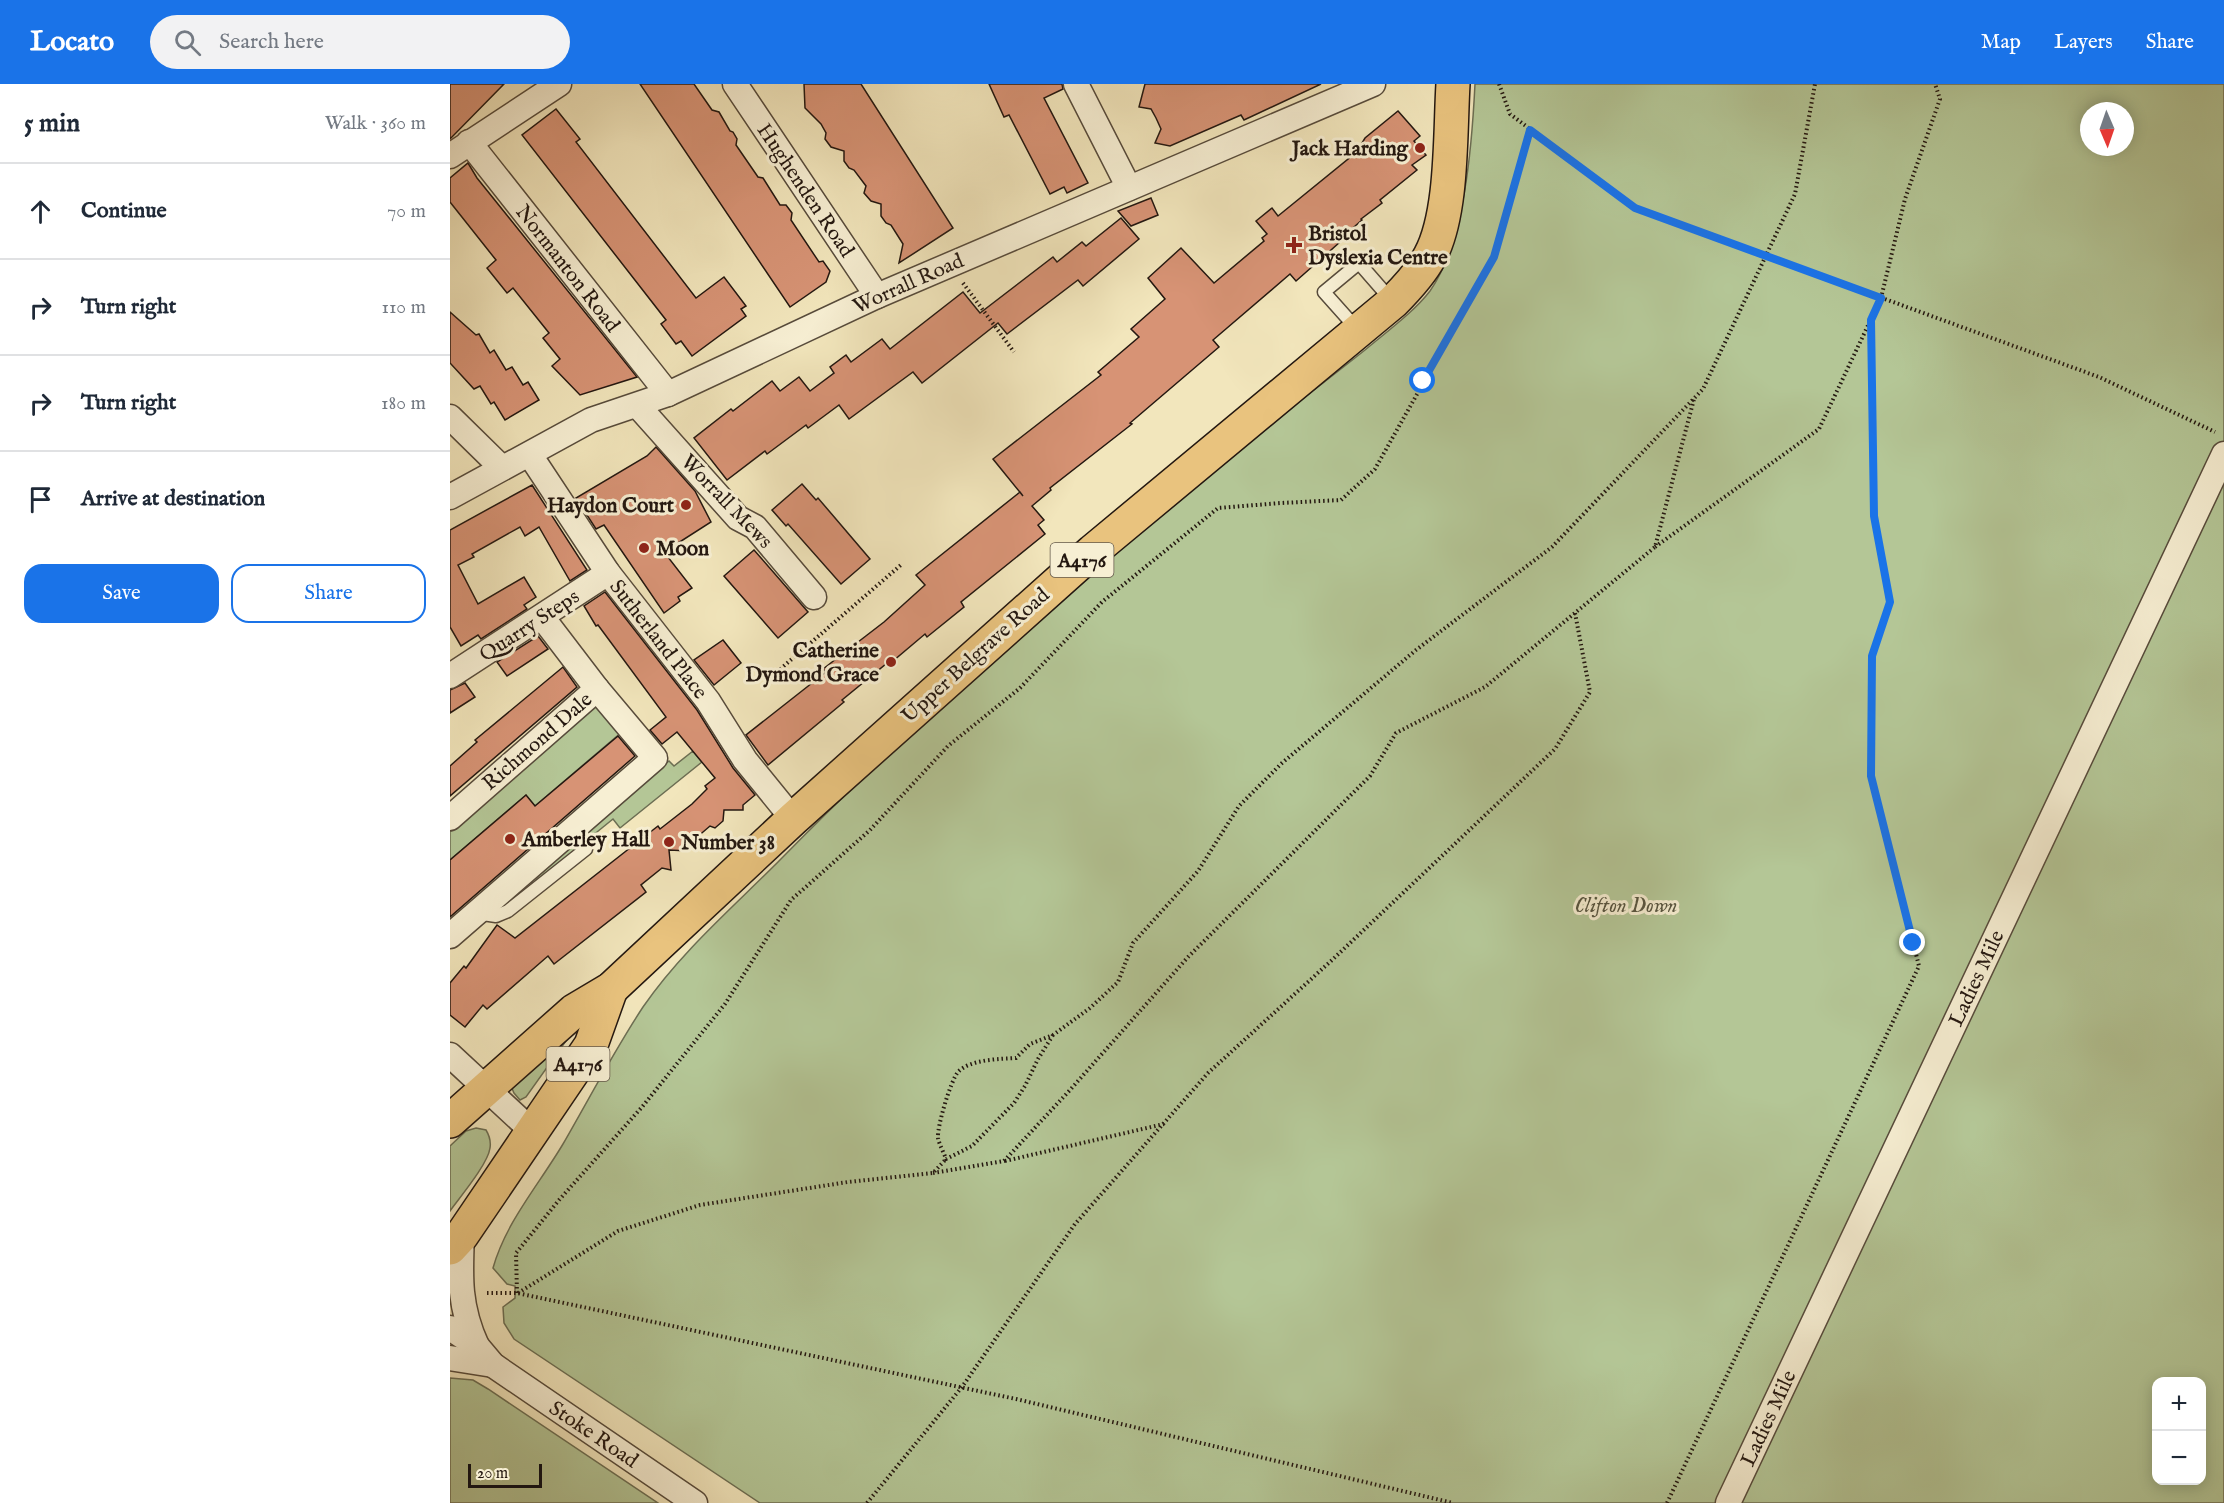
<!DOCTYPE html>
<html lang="en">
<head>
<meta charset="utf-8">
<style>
	body { margin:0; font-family:"IM FELL English",serif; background:#f2f2f3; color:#1f2937 }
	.controls { position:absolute; right:18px; bottom:18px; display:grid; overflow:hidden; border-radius:12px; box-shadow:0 3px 15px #0003 }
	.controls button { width:54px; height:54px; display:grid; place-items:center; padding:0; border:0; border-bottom:2px solid #e0e1e3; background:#fff; color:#1f2937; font:30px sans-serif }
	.compass { position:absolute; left:1630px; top:18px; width:54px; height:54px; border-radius:50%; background:#fff; box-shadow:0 3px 15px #0003; rotate:178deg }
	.scale { position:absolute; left:18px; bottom:15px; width:74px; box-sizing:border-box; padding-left:6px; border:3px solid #231710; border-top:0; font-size:16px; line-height:21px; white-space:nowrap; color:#231710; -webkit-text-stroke:4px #f7efd3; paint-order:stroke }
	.stop { position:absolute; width:18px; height:18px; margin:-14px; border:4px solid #1a73e8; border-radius:50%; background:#fff }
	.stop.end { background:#1a73e8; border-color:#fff; box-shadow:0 2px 6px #0008 }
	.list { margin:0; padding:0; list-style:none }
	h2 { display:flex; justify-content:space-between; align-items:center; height:78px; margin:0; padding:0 24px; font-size:26px }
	h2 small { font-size:20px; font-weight:400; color:#747a83 }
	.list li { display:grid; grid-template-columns:39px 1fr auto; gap:18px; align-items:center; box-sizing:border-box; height:96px; padding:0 24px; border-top:2px solid #e0e1e3 }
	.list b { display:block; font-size:22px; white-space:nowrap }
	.list em { font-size:20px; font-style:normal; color:#747a83 }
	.actions { display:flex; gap:12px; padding:18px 24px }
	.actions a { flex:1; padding:14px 0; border:2px solid #1a73e8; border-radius:18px; text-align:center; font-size:21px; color:#1a73e8 }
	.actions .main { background:#1a73e8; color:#fff }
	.icon { flex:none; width:33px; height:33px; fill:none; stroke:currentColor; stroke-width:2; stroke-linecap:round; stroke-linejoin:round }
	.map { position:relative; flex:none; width:1774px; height:1419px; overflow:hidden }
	header { display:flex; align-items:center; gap:36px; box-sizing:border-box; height:84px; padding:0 30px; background:#1a73e8; color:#fff }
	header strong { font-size:28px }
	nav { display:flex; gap:33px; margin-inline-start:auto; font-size:21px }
	.search { width:420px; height:54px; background:#f2f2f3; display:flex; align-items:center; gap:15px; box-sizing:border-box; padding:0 21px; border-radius:33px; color:#747a83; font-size:22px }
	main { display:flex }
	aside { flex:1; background:#fff }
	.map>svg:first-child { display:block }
</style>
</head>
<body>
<header>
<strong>Locato</strong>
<div class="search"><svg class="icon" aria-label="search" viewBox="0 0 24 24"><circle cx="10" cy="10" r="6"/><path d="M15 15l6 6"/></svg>Search here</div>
<nav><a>Map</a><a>Layers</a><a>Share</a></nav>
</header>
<main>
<aside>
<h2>5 min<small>Walk · 360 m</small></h2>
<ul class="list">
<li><svg class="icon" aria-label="ahead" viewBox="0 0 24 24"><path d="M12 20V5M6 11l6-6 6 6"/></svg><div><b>Continue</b></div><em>70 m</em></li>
<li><svg class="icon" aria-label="right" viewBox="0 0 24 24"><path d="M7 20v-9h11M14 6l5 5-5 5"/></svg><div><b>Turn right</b></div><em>110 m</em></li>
<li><svg class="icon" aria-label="right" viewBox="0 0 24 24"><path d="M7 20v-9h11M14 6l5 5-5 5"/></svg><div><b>Turn right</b></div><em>180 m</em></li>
<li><svg class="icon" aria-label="arrive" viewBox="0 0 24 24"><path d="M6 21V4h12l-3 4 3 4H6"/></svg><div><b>Arrive at destination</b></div></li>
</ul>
<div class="actions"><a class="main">Save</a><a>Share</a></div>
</aside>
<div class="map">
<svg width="1774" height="1419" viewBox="0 0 1774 1419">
	<rect width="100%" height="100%" fill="#f2e6bc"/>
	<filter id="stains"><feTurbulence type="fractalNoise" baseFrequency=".00333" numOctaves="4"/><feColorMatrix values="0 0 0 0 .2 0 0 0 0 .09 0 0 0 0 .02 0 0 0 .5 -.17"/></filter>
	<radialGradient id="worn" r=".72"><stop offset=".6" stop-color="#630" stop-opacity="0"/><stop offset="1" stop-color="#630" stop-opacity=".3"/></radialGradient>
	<!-- green -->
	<g fill="#b4c696" stroke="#6c6e53" stroke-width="1.5" fill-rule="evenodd">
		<path d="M 1025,0 L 1774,0 L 1774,1419 L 310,1419 L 64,1255 L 54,1239 L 53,1223 L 65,1214 L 65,1202 L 57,1200 L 43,1184 C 56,1138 88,1102 113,1060 C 139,1015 164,967 193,923 C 230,869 282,824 328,778 C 461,642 605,515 753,394 C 806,350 861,309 915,266 C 935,249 964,228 980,207 C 1015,157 1022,61 1025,0 ZM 1639,27 L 1675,27 L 1675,63 L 1639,63 ZM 1706,1298 L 1752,1298 L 1752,1396 L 1706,1396 Z"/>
		<path d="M 148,618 L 173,647 L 85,722 L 76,711 L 0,776 L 0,748 Z"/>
		<path d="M 243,667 L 252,678 L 170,744 L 163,735 L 83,800 L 77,792 L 219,677 L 224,682 Z"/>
		<path d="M 123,947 L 76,1013 L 70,1016 L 64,1009 L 61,1002 Z"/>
		<path d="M 26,1044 L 36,1046 C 39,1051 41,1058 40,1064 C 38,1080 10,1113 0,1127 L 0,1062 L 16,1047 Z"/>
		<path d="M 0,1294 L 23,1296 L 38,1305 L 208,1419 L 0,1419 Z"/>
	</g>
	<!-- building -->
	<g fill="#d79375" stroke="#231710" stroke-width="1.5">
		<path d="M 0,0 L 54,0 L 0,55 Z"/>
		<path d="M 190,0 L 244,0 L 262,26 L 269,28 L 280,47 L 283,48 L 287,55 L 286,61 L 308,93 L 313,94 L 330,121 L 336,121 L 342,129 L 341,136 L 369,178 L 373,177 L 380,187 L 376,198 L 340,223 Z"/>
		<path d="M 354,0 L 411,0 L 503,144 L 449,179 L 453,160 L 441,141 L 436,139 L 431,132 L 431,120 L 421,117 L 414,109 L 416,102 L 404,86 L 399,84 L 394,77 L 394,67 L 381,63 L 375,55 L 376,49 L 371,40 L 355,24 Z"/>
		<path d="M 539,0 L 612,0 L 613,5 L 594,14 L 638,99 L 617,109 L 614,103 L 600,110 L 559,31 L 554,33 Z"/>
		<path d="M 695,0 L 871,0 L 794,36 L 791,31 L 720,62 L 705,59 L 711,45 L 706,34 L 701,25 L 689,23 Z"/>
		<path d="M 106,25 L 130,55 L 126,58 L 246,214 L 274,193 L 296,222 L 291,225 L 296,232 L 242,272 L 231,257 L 226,260 L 211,240 L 216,236 L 72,51 Z"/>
		<path d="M 948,27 L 970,52 L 964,57 L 976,71 L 962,81 L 967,86 L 930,116 L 932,119 L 911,135 L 912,136 L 897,149 L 899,150 L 863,182 L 846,197 L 840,190 L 763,256 L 769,263 L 680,339 L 682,340 L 600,404 L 601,406 L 582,422 L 594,436 L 588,441 L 595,450 L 511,518 L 514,523 L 477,553 L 475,550 L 437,582 L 436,580 L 392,616 L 394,618 L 318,681 L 296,651 L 376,588 L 373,585 L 434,538 L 475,501 L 466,491 L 570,408 L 573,412 L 543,375 L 651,291 L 648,288 L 689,253 L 681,245 L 715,215 L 698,194 L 731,164 L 764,199 L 814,157 L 812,154 L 817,150 L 806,137 L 822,124 L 828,132 L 914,62 L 912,59 L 915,54 Z"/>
		<path d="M 18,79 L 27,94 L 187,293 L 130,311 L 102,282 L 110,275 L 93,254 L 99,249 L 63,204 L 57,209 L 37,184 L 46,176 L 0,118 L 0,94 Z"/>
		<path d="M 701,114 L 708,131 L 681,142 L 668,127 Z"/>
		<path d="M 671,134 L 689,155 L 633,202 L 628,196 L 557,250 L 548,239 L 472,299 L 463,288 L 399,335 L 389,321 L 358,344 L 356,341 L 317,370 L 315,367 L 277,396 L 244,354 L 281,325 L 283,327 L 322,297 L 330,307 L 349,293 L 360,307 L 384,289 L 380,283 L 396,271 L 401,278 L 432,255 L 440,265 L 513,208 L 530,229 L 603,173 L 607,178 L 632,158 L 636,162 Z"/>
		<path d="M 0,228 L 26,251 L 29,250 L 40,269 L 44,266 L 56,286 L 62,283 L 73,301 L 78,298 L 89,316 L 55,336 L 44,318 L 41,320 L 30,302 L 24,305 L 0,279 Z"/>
		<path d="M 206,363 L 245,407 L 261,438 L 214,468 L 242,504 L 228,513 L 230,517 L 214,529 L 154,441 L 146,445 L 126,414 L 197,372 Z"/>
		<path d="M 352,400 L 366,416 L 368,414 L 420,475 L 391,500 L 338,440 L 336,442 L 322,426 Z"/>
		<path d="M 82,401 L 137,486 L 120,497 L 89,443 L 75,452 L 70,443 L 22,470 L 24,473 L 8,481 L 28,520 L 74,493 L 86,513 L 74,521 L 77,525 L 31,555 L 28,551 L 11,562 L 0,543 L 0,446 Z"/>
		<path d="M 304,466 L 358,528 L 328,554 L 274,492 Z"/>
		<path d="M 155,508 L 247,626 L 283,684 L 305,711 L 293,721 L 293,726 L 274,726 L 273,737 L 265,744 L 260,742 L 239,760 L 239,767 L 219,766 L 221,786 L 212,784 L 191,801 L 196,808 L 104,880 L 98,872 L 37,925 L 33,921 L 15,943 L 0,931 L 0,899 L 14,882 L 16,884 L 47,841 L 65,854 L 208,742 L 210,745 L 242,720 L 257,705 L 255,702 L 265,694 L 227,648 L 212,660 L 200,646 L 216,633 L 148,541 L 146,542 L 134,522 Z"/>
		<path d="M 88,552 L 98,565 L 57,592 L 47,578 Z"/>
		<path d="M 273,556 L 291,579 L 264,601 L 244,576 Z"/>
		<path d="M 113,583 L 127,603 L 0,712 L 0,682 L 27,658 L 25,656 Z"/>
		<path d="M 15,599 L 25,613 L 0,629 L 0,606 Z"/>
		<path d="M 168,652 L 185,672 L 0,833 L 0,776 L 76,711 L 85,722 Z"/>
	</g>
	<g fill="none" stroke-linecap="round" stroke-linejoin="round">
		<defs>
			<g id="lane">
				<path d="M 907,245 L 874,208 L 909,179 L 943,218"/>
				<path d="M 26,829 L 46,832 L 58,827 L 136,765"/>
			</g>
			<g id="street">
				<path d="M 285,0 L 427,212"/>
				<path d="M 626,0 L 679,104"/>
				<path d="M 19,58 L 218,310"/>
				<path d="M 0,72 L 109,0"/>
				<path d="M 188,322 L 288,434 L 305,443 L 364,513"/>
				<path d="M 0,333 L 52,384"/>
				<path d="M 80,371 L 158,489 L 258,617 L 295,676 L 343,735"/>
				<path d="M 0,413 L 141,336 L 218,310 L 427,212 L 923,0"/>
				<path d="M 0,592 L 158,489"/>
				<path d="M 0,734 L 147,605"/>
				<path d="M 0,852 L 205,674 L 147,605 L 92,533"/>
				<path d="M 0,971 L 82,1047"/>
				<path d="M 12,1151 C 10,1194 9,1223 27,1262"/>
				<path d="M 0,1244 L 27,1262 L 43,1281 L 245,1419"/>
				<path d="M 0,1274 L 43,1281"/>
				<path d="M 1278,1419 L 1774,370"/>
			</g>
			<g id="primary">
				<path d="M 0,1037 L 124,927 L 161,905 L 343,735 L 643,467 L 943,218 C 956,205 971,189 980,172 C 1003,130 1000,48 1003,0"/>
				<path d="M 0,1164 L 12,1151 L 141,961 L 161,905"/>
			</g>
		</defs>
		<!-- lane casing -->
		<use href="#lane" stroke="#574b3b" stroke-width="15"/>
		<!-- street casing -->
		<use href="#street" stroke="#574b3b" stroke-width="27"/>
		<!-- primary casing -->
		<use href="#primary" stroke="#231710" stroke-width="36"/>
		<!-- path -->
		<g stroke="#231710" stroke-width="4" stroke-dasharray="1.5 3" stroke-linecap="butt">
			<path d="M 1049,0 L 1060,30 L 1185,124 L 1649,293 L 1765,348"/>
			<path d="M 513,199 L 564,268"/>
			<path d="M 1205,463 L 1369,345 L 1431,214 L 1455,115 L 1490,15 L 1485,0"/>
			<path d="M 320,594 L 452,480"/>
			<path d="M 603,951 L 588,975 L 575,1002 L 564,1019 L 522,1062 L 496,1075 C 494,1069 489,1060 488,1054 C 487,1042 501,996 508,988 C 520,975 551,975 566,974 L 580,960 L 603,951 L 640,924 L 668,898 L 683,859 L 748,787 L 789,722 L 832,679 L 966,566 L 1102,463 L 1253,305 L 1345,110 L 1365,0"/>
			<path d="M 555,1077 L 714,1040"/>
			<path d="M 483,1089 L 554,1077 L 620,1006 L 738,873 L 920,692 L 946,649 L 1035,603 L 1205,463 L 1244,315"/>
			<path d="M 37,1209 L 67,1209 L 566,1315 L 1003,1419"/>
			<path d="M 67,1209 L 66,1169 L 109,1116 L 192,1023 L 275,920 L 341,816 L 420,746 L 498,662 L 570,604 L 652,518 L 768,424 L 831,419 L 891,416 L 925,385 L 1044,173 L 1080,46"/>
			<path d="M 68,1209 L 168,1147 L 250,1121 L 398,1098 L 483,1089 L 496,1075"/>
			<path d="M 417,1419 L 512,1303 L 625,1140 L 758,989 L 881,877 L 1105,665 L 1140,608 L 1125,529"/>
			<path d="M 1217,1419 L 1469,882 L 1421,692 L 1422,571 L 1440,518 L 1424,432 L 1421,235"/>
		</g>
		<!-- lane -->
		<use href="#lane" stroke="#f7efd3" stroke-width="12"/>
		<!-- street -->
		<use href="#street" stroke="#f7efd3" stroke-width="24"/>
		<!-- primary -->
		<use href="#primary" stroke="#e9c37e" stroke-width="33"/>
	</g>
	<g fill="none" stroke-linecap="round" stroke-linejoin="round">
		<!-- route -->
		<path stroke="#1a73e8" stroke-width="8" d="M 973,297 L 1044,173 L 1080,46 L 1185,124 L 1431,214 L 1421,236 L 1424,432 L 1440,518 L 1422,572 L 1421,692 L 1463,859"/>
	</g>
	<!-- markers -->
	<g fill="#8f2418" stroke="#f7efd3" stroke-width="2">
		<circle cx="970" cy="64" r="6"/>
		<path d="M841 152h6v6h6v6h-6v6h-6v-6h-6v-6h6z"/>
		<circle cx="236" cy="421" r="6"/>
		<circle cx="194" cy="464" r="6"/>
		<circle cx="441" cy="578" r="6"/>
		<circle cx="60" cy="755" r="6"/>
		<circle cx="219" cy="758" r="6"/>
	</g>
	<g text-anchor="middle" stroke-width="6" stroke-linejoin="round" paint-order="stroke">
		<!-- shield labels -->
		<g fill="#f7efd3" stroke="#63584a" stroke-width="1.5">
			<rect x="600.5" y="459" width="63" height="34" rx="4.5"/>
			<rect x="96.5" y="963" width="63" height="34" rx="4.5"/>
		</g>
		<g font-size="20" font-weight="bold" fill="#231710">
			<text x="632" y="483">A4176</text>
			<text x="128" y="987">A4176</text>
		</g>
		<!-- poi labels -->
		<g font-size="21" font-weight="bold" fill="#231710" stroke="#f7efd3" text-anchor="start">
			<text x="958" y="71" text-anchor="end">Jack Harding</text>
			<text x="858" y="156">Bristol<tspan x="858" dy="24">Dyslexia Centre</tspan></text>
			<text x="224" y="428" text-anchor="end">Haydon Court</text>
			<text x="206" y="471">Moon</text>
			<text x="429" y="573" text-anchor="end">Catherine<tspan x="429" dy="24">Dymond Grace</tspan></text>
			<text x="72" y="762">Amberley Hall</text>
			<text x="231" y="765">Number 38</text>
		</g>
		<!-- street labels -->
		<g font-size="21" fill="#231710" stroke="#f7efd3">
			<text transform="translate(356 106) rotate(56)" y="7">Hughenden Road</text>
			<text transform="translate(118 184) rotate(52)" y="7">Normanton Road</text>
			<text transform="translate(458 199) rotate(-24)" y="7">Worrall Road</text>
			<text transform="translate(277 417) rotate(46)" y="7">Worrall Mews</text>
			<text transform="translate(79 541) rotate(-33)" y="7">Quarry Steps</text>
			<text transform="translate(209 555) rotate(52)" y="7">Sutherland Place</text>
			<text transform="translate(525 571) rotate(-42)" y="7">Upper Belgrave Road</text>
			<text transform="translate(87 657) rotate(-41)" y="7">Richmond Dale</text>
			<text transform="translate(1526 894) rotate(-65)" y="7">Ladies Mile</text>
			<text transform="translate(1318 1334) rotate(-65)" y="7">Ladies Mile</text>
			<text transform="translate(144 1350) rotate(34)" y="7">Stoke Road</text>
		</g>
		<!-- park labels -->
		<g font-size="21" font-style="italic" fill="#56543f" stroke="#f7efd3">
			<text x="1176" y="828">Clifton Down</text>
		</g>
	</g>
	<rect width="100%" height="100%" filter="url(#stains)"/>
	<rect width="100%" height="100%" fill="url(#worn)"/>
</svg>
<div class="controls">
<button>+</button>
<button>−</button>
</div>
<svg class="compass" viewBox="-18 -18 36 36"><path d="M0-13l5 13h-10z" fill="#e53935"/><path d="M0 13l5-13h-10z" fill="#747a83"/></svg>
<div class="scale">20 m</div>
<div class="stop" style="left:973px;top:297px"></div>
<div class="stop end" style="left:1463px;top:859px"></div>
</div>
</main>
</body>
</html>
